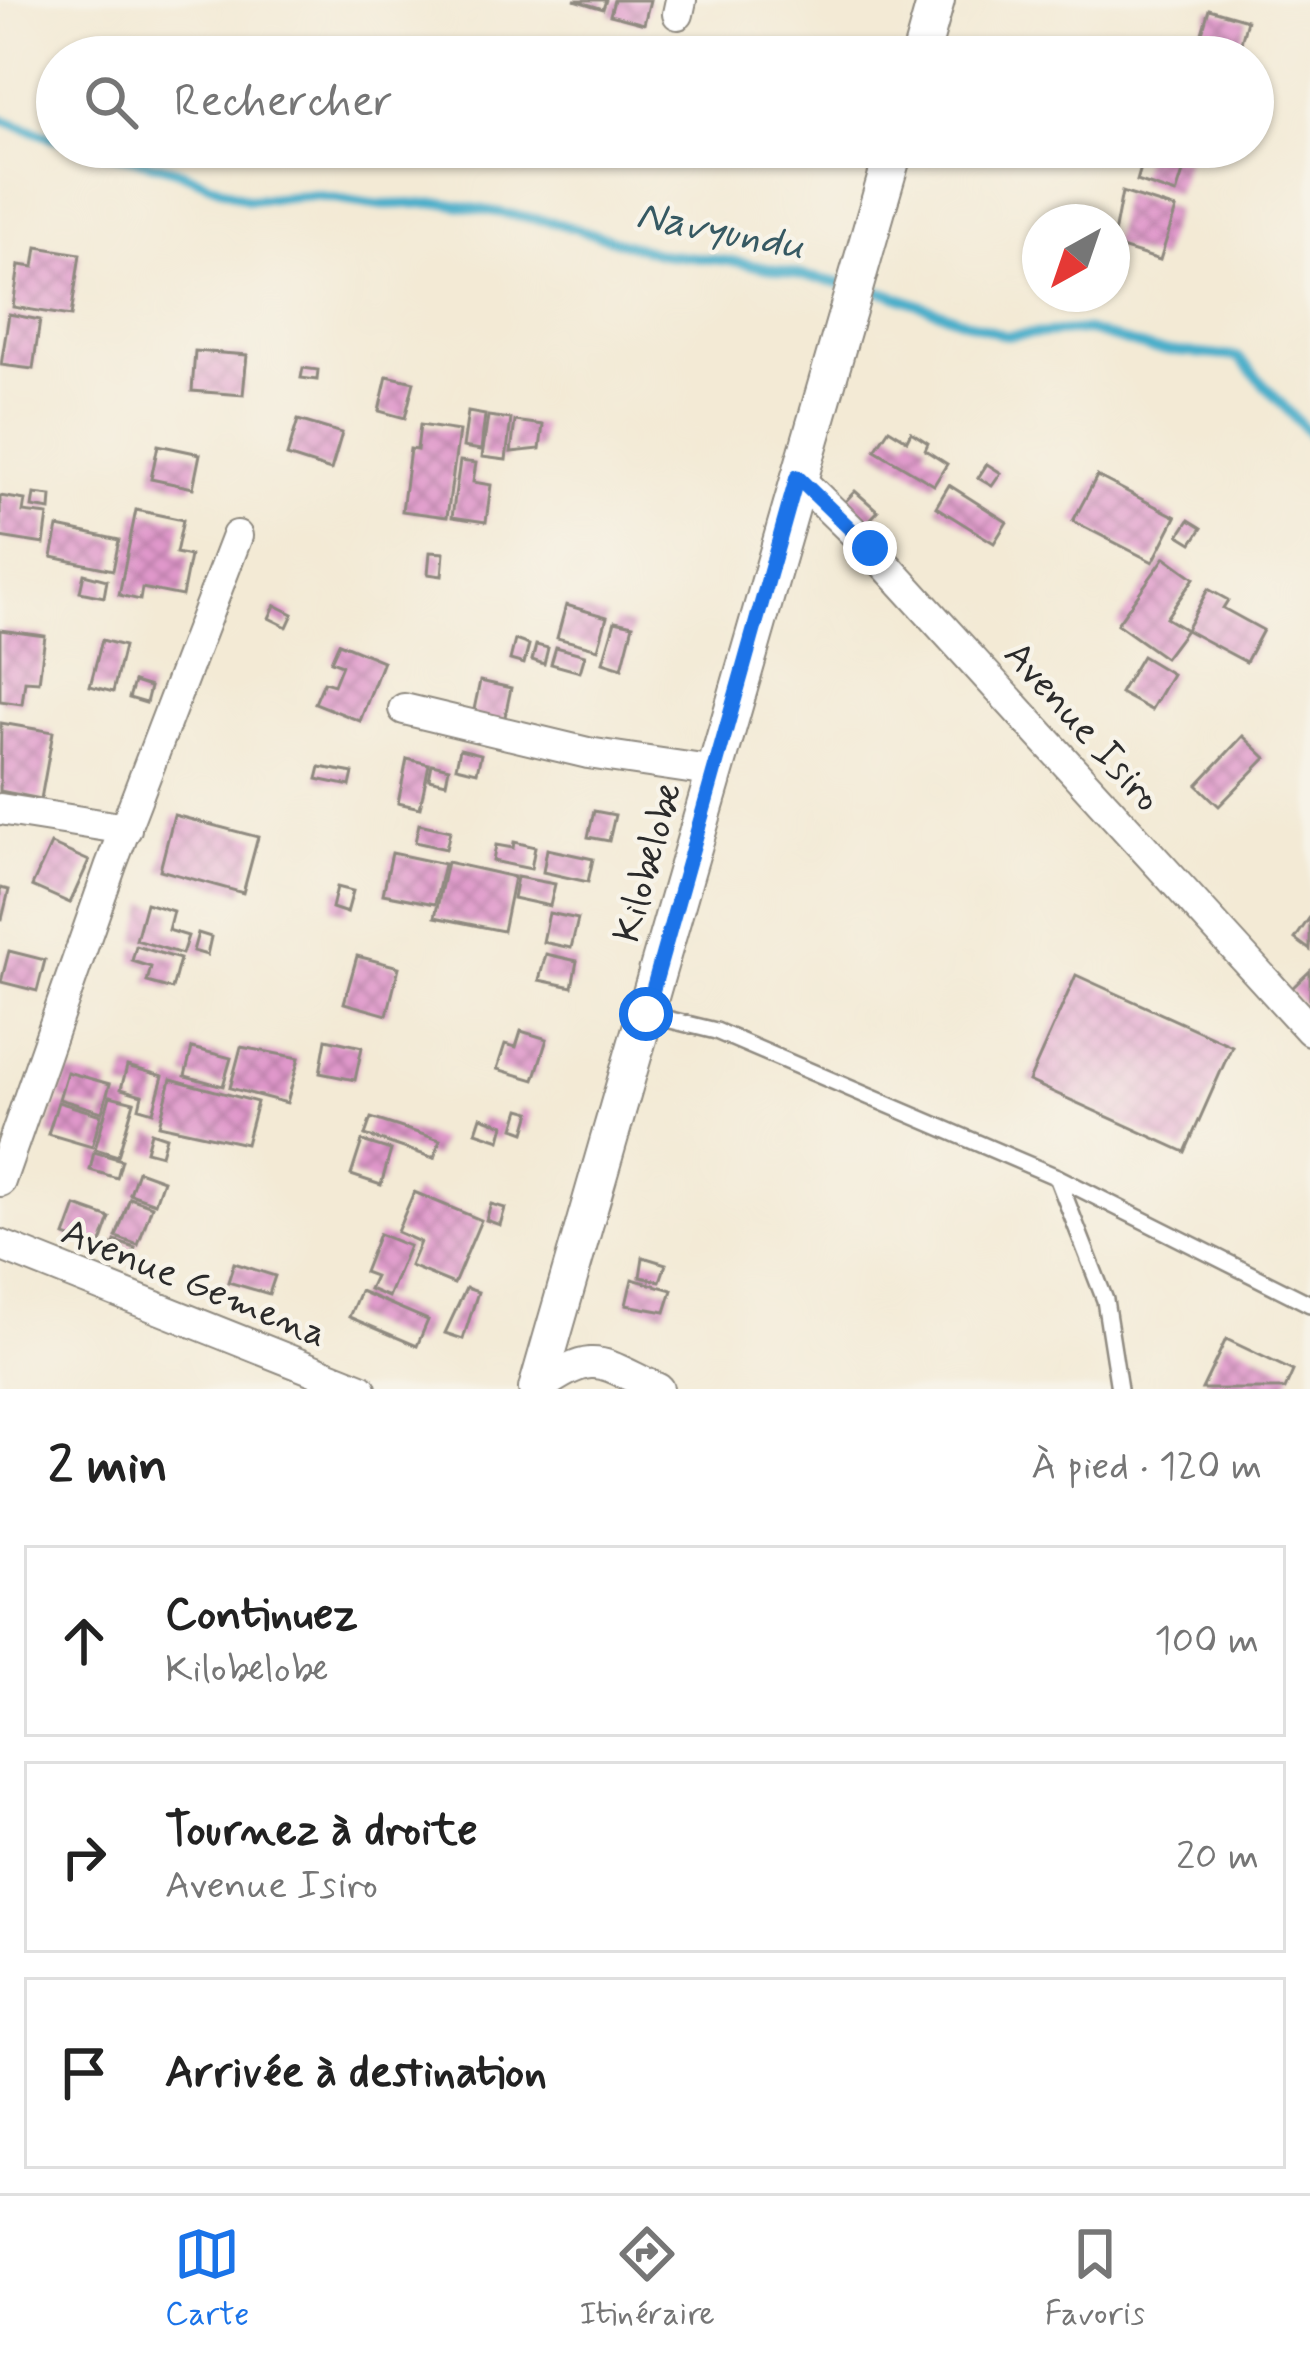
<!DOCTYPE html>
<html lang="fr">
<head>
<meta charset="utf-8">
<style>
	body { margin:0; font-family:Mynerve,sans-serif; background:#f6f6f6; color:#222 }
	.compass { position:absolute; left:1022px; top:204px; width:108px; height:108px; border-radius:50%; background:#fff; box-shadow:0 3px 9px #0004; rotate:220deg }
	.stop { position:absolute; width:36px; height:36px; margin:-27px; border:9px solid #1a73e8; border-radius:50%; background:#fff }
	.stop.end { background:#1a73e8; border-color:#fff; box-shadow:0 3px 12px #0008 }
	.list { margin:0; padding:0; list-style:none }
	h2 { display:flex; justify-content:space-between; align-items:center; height:156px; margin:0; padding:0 48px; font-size:51px }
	h2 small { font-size:39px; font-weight:400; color:#767676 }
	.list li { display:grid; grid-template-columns:78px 1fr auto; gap:36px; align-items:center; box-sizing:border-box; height:192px; margin:0 24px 24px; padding:0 24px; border:3px solid #e0e0e0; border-radius:0px }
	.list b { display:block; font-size:45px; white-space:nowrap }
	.list p { margin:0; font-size:39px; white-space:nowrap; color:#767676 }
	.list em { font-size:39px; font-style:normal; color:#767676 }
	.icon { flex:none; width:66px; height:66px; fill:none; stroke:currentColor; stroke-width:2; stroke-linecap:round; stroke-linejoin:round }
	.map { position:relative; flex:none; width:1310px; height:1389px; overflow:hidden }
	.search { position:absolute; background:#fff; box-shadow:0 3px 9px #0004; left:36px; right:36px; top:36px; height:132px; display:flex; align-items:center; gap:30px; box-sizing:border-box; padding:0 42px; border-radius:66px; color:#767676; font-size:45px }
	.sheet { height:804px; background:#fff }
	nav { display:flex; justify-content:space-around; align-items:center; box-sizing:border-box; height:168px; border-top:3px solid #e0e0e0; background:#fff; font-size:33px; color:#767676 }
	nav a { display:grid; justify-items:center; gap:6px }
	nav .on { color:#1a73e8 }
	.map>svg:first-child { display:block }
</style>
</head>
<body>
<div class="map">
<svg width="1310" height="1389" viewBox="0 0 1310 1389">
	<defs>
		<pattern id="building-cross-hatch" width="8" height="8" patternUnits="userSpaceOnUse" patternTransform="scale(3)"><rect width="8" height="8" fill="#e098cb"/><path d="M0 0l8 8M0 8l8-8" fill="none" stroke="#b67ca5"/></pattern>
	</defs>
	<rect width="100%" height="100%" fill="#f7f3e8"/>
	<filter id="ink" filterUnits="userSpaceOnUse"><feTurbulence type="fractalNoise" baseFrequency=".00833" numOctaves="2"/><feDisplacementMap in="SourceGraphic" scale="24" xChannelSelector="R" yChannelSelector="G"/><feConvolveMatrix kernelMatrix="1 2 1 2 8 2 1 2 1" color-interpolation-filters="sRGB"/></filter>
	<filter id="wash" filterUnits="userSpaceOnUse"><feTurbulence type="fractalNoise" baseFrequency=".004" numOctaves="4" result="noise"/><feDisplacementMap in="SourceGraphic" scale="48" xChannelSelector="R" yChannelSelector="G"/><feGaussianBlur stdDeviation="2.7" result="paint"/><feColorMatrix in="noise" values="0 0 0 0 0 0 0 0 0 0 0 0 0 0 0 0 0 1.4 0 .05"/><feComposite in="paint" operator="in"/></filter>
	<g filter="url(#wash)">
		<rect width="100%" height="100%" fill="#f3ead5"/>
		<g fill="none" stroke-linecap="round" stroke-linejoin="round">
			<!-- stream -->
			<g stroke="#4bafca" stroke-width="10">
				<path d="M 0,119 L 57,139"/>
				<path d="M 87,147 L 175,170 L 249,200 L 315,195 L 379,205 L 444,203 L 553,222 L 660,254 L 738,262 L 887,293 L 1006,336 L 1085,330 L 1154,350 L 1238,357 L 1310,434"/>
			</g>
		</g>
		<g id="blocks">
			<!-- building -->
			<g fill="url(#building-cross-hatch)">
				<path d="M 574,0 L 606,0 L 603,9 Z"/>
				<path d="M 614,0 L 650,0 L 644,24 L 610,15 Z"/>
				<path d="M 1209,9 L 1247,20 L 1237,57 L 1195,57 Z"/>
				<path d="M 1147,147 L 1187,160 L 1176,194 L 1137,181 Z"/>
				<path d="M 1122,192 L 1176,209 L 1160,260 L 1112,245 Z"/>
				<path d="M 37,247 L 80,254 L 71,316 L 13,307 L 19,265 L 34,267 Z"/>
				<path d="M 9,314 L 40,320 L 33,369 L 1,365 Z"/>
				<path d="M 195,351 L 247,355 L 243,395 L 192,391 Z"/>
				<path d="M 303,368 L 318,370 L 317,380 L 301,378 Z"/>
				<path d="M 387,376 L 414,382 L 405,418 L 379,411 Z"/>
				<path d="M 468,412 L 485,415 L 481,450 L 463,447 Z"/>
				<path d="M 488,416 L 511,419 L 506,460 L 482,457 Z"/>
				<path d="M 298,420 L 342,433 L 331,470 L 287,456 Z"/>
				<path d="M 515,421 L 543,425 L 540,449 L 511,452 Z"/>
				<path d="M 420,425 L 459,431 L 447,517 L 402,511 L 410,449 L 417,450 Z"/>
				<path d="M 889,429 L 907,440 L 911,432 L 928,443 L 925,450 L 947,464 L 934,485 L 875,450 Z"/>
				<path d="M 158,445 L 200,454 L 193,488 L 151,479 Z"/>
				<path d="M 460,461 L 476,463 L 473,482 L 491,485 L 486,522 L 452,517 Z"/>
				<path d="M 987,464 L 1001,473 L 992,486 L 978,478 Z"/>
				<path d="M 1097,476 L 1176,517 L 1153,562 L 1073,521 Z"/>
				<path d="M 949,485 L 1007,522 L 994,543 L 936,507 Z"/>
				<path d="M 855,491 L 878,511 L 866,524 L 843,504 Z"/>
				<path d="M 34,494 L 51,496 L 50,510 L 32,507 Z"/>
				<path d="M 0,496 L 25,500 L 23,512 L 48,515 L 44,544 L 0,537 Z"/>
				<path d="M 136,510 L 183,520 L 176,553 L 190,556 L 182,596 L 142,588 L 140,600 L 119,595 Z"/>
				<path d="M 1189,520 L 1202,528 L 1192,543 L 1179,535 Z"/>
				<path d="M 58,527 L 119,540 L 113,570 L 52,557 Z"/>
				<path d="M 430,552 L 444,553 L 442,576 L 428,574 Z"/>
				<path d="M 1165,557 L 1194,578 L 1166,618 L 1186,630 L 1165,658 L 1117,624 Z"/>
				<path d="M 84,574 L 107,580 L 104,597 L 80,592 Z"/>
				<path d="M 1208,589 L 1228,600 L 1223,608 L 1263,630 L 1246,662 L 1186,630 Z"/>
				<path d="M 275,605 L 293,614 L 287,627 L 269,618 Z"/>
				<path d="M 566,605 L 607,617 L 598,649 L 557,638 Z"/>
				<path d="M 615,621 L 633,625 L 622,668 L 603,662 Z"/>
				<path d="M 0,630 L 45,636 L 39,682 L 25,681 L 22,704 L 0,701 Z"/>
				<path d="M 102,640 L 124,646 L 113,692 L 90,686 Z"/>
				<path d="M 515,640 L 529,645 L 524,664 L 510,660 Z"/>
				<path d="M 339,643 L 383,661 L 360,721 L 315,703 L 324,682 L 334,685 L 342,665 L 331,661 Z"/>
				<path d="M 536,645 L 548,648 L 544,664 L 532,660 Z"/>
				<path d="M 556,647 L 585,655 L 580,672 L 551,664 Z"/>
				<path d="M 1142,656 L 1172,674 L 1151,710 L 1120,693 Z"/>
				<path d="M 480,681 L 511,688 L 503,726 L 472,719 Z"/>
				<path d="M 134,682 L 150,687 L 146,703 L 129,698 Z"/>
				<path d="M 1,723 L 53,732 L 41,799 L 0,791 Z"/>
				<path d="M 1243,736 L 1266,758 L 1219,806 L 1197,785 Z"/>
				<path d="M 460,749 L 481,754 L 477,772 L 456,767 Z"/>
				<path d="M 407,759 L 429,764 L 420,808 L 398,803 Z"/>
				<path d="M 432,764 L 449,768 L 446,783 L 429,779 Z"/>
				<path d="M 320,767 L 353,773 L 350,786 L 317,779 Z"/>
				<path d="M 594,811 L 615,815 L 609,841 L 588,837 Z"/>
				<path d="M 174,815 L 258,837 L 243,893 L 160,870 Z"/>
				<path d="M 419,824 L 450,831 L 446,849 L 415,842 Z"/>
				<path d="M 514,842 L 535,847 L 531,869 L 493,861 L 496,845 L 513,848 Z"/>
				<path d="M 51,844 L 89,861 L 70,903 L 32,886 Z"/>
				<path d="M 547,849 L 593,859 L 588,882 L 543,872 Z"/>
				<path d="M 392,853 L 444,864 L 435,904 L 383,894 Z"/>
				<path d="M 447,862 L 514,877 L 503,931 L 435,917 Z"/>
				<path d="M 517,877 L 555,884 L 550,906 L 513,898 Z"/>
				<path d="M 337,887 L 353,891 L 347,913 L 332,908 Z"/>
				<path d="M 0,888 L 9,890 L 2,919 L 0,918 Z"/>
				<path d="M 146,903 L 173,911 L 168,930 L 188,936 L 182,954 L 136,940 Z"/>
				<path d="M 549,913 L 578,919 L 571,948 L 543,942 Z"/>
				<path d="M 1310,917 L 1310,950 L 1295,939 Z"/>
				<path d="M 198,933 L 211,937 L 207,955 L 193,951 Z"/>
				<path d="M 136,946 L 180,959 L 172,989 L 147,982 L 151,967 L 132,961 Z"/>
				<path d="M 9,951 L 45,960 L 37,991 L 1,982 Z"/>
				<path d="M 546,954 L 577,961 L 572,987 L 539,980 Z"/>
				<path d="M 357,956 L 399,967 L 387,1015 L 344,1003 Z"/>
				<path d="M 1310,971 L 1310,1010 L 1290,990 Z"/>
				<path d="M 1076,975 L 1232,1046 L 1185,1152 L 1029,1081 Z"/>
				<path d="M 521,1031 L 547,1039 L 534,1080 L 497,1069 L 505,1044 L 516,1047 Z"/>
				<path d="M 326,1039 L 362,1047 L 355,1080 L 320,1073 Z"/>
				<path d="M 241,1047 L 299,1058 L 287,1103 L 230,1088 Z"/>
				<path d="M 192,1048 L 231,1058 L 223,1086 L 185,1076 Z"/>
				<path d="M 127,1066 L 163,1076 L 153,1112 L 139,1108 L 142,1095 L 121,1089 Z"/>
				<path d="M 67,1072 L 110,1084 L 102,1112 L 59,1099 Z"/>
				<path d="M 171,1079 L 257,1102 L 246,1144 L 159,1125 Z"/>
				<path d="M 110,1096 L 134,1102 L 118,1156 L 95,1149 Z"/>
				<path d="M 58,1102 L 101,1115 L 92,1147 L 48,1134 Z"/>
				<path d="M 520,1109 L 531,1112 L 525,1132 L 514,1128 Z"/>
				<path d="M 481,1117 L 504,1125 L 500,1140 L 476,1132 Z"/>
				<path d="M 371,1118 L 440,1140 L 434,1158 L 365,1135 Z"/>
				<path d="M 151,1132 L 166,1137 L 161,1155 L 146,1151 Z"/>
				<path d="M 362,1141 L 391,1150 L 381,1185 L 351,1175 Z"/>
				<path d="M 94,1152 L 122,1160 L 117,1178 L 90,1170 Z"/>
				<path d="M 138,1171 L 163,1180 L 155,1203 L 130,1194 Z"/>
				<path d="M 414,1192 L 481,1220 L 454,1284 L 410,1266 L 420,1242 L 397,1232 Z"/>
				<path d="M 130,1198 L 152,1206 L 138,1245 L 116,1237 Z"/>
				<path d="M 491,1204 L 505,1208 L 500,1225 L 486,1220 Z"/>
				<path d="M 76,1206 L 110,1218 L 99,1249 L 65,1236 Z"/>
				<path d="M 379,1234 L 409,1246 L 388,1297 L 369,1289 L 375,1276 L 364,1272 Z"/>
				<path d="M 115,1241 L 135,1248 L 129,1264 L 109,1257 Z"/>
				<path d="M 643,1257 L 666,1264 L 660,1281 L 640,1277 Z"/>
				<path d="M 234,1263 L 275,1276 L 269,1294 L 228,1282 Z"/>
				<path d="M 632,1279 L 672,1290 L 665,1312 L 626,1305 Z"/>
				<path d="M 466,1288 L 478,1292 L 463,1339 L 445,1333 Z"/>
				<path d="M 360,1291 L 428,1320 L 417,1346 L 349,1317 Z"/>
				<path d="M 1226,1339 L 1293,1371 L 1285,1389 L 1202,1389 Z"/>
			</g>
		</g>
	</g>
	<g filter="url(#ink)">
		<use href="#blocks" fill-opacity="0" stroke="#8f8a80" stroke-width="3"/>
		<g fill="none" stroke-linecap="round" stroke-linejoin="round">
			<defs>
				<g id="service">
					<path d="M 646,1014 L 716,1031 L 1057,1177 L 1310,1304"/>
					<path d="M 1057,1177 L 1105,1300 L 1119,1389"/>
				</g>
				<g id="minor">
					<path d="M 678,14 L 681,0"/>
					<path d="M 797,477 L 870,548 L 1310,1030"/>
					<path d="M 404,709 L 588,753 L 716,772"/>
					<path d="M 0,809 L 126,829"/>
					<path d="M 0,1181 L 111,865 L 237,536"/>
					<path d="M 0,1245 L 361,1389"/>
					<path d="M 537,1389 C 596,1349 596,1360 658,1389"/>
				</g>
				<g id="tertiary">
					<path d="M 920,57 L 936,0"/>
					<path d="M 537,1389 L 895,147"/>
				</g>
			</defs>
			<!-- service casing -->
			<use href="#service" stroke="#8f8a80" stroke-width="20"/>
			<!-- minor casing -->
			<use href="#minor" stroke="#8f8a80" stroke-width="34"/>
			<!-- tertiary casing -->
			<use href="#tertiary" stroke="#8f8a80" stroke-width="40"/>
			<!-- service -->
			<use href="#service" stroke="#fff" stroke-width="15"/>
			<!-- minor -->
			<use href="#minor" stroke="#fff" stroke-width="30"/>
			<!-- tertiary -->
			<use href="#tertiary" stroke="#fff" stroke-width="36"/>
		</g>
	</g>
	<g fill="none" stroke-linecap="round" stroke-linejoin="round" filter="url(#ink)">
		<!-- route -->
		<path stroke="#1a73e8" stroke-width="15" d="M 646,1014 L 797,477 L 870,548"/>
	</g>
	<g text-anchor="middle" stroke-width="9" stroke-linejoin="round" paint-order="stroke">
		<!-- street labels -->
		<g font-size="39" fill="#2b2b2b" stroke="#f7f3e8">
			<text transform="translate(1084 725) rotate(48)" y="14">Avenue Isiro</text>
			<text transform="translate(646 862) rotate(-74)" y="14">Kilobelobe</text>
			<text transform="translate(195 1281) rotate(22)" y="14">Avenue Gemena</text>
		</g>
		<!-- water labels -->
		<g font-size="42" font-style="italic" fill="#365963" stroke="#f7f3e8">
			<text transform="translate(721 228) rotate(11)" y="15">Navyundu</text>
		</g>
	</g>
</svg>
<svg class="compass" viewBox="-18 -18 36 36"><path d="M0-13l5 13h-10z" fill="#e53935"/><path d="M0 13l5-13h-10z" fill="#767676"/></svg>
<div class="stop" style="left:646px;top:1014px"></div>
<div class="stop end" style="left:870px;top:548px"></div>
<div class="search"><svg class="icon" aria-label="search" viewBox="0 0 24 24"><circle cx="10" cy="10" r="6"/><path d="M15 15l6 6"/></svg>Rechercher</div>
</div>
<section class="sheet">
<h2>2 min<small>À pied · 120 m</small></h2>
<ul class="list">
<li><svg class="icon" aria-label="ahead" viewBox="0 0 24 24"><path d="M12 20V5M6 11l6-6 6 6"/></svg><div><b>Continuez</b><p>Kilobelobe</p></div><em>100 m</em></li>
<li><svg class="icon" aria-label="right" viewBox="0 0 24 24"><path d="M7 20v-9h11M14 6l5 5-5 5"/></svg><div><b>Tournez à droite</b><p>Avenue Isiro</p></div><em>20 m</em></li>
<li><svg class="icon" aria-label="arrive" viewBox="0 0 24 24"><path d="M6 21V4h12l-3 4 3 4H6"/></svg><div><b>Arrivée à destination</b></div></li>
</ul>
</section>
<nav>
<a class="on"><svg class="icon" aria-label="map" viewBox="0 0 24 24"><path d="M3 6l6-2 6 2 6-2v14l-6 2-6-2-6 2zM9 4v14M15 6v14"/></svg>Carte</a>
<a><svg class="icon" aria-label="directions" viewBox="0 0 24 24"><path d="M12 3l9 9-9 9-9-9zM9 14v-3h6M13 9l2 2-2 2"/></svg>Itinéraire</a>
<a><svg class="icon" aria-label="saved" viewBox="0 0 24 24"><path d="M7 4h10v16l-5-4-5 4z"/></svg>Favoris</a>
</nav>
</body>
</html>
